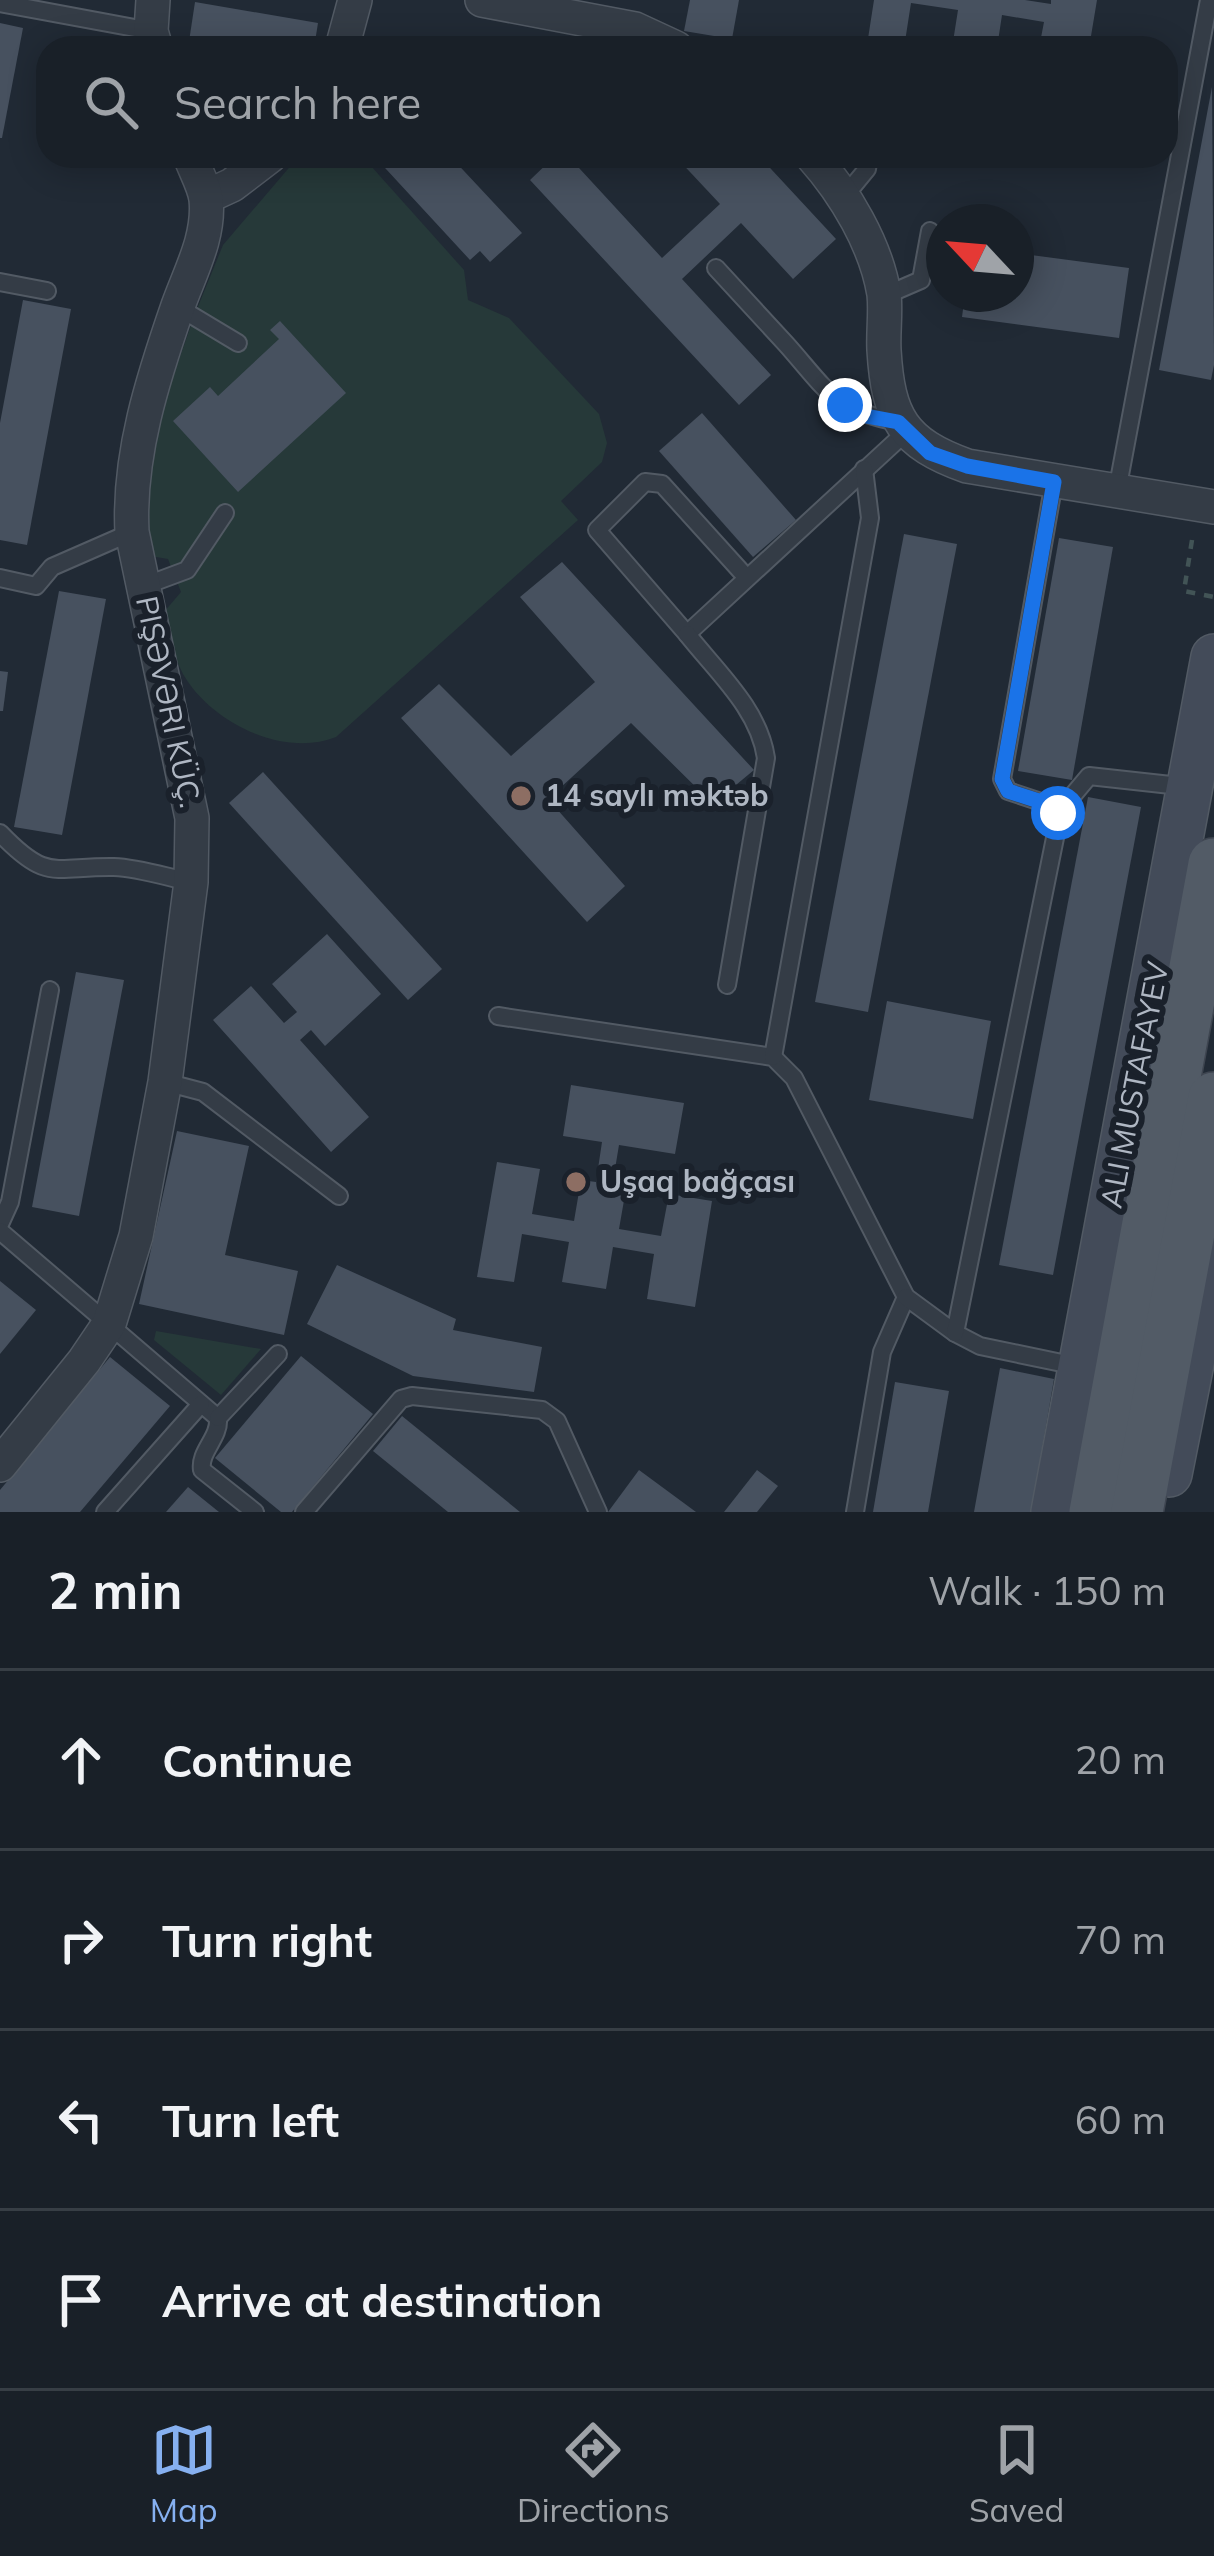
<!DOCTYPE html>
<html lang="en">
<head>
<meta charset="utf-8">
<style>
	body { margin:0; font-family:Mulish,sans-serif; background:#262d34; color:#f1f3f6 }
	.compass { position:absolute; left:926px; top:204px; width:108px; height:108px; border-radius:50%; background:#192028; box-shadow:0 6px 30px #0003; rotate:296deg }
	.stop { position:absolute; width:36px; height:36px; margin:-27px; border:9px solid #1a73e8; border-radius:50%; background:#fff }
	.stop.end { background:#1a73e8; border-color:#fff; box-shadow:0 3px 12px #0008 }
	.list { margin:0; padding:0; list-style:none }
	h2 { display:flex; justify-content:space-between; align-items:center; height:156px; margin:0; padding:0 48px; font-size:51px }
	h2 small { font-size:39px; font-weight:400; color:#9fa3a8 }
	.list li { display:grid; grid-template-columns:78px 1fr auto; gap:36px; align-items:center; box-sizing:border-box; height:180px; padding:0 48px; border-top:3px solid #373e45 }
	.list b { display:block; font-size:45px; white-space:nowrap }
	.list em { font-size:39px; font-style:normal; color:#9fa3a8 }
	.icon { flex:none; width:66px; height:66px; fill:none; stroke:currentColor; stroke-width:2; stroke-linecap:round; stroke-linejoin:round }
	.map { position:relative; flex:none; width:1214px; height:1512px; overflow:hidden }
	.search { position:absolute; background:#192028; box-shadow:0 6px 30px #0003; left:36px; right:36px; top:36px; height:132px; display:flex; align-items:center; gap:30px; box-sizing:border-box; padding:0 42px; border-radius:36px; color:#9fa3a8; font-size:45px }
	.sheet { height:876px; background:#192028 }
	nav { display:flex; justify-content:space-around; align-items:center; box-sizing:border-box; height:168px; border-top:3px solid #373e45; background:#192028; font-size:33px; color:#9fa3a8 }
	nav a { display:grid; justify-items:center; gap:6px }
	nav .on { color:#86b0f0 }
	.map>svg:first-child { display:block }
</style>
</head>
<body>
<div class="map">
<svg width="1214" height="1512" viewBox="0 0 1214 1512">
	<rect width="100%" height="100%" fill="#212a35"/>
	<!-- green -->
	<g fill="#263939">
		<path d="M 299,156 L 362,156 L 464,270 L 468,300 L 509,318 L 599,414 L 607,443 L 602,462 L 561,501 L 578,520 L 336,737 C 284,758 211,723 183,674 C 173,655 169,633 164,612 L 181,592 L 168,559 L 150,556 L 144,480 L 158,419 L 195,314 L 223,245 Z"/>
		<path d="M 156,1331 L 261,1349 L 221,1395 L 154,1340 Z"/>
	</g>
	<!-- building -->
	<g fill="#47515f">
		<path d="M 690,0 L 739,0 L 732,39 L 684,31 Z"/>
		<path d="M 874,0 L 1025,0 L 1051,4 L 1051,0 L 1097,0 L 1089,48 L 1039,48 L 1044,22 L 1002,15 L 997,48 L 952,48 L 958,10 L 911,3 L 904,48 L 867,45 Z"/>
		<path d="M 195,2 L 318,23 L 314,48 L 188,48 Z"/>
		<path d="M 0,23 L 23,28 L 2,138 L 0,138 Z"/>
		<path d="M 1212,87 L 1214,365 L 1211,380 L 1159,370 Z"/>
		<path d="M 374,156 L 450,156 L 522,233 L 490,262 L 480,251 L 470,260 Z"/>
		<path d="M 555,156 L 568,156 L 662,258 L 720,204 L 675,156 L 759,156 L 836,239 L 793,279 L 741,223 L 682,279 L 771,375 L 739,405 L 530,180 Z"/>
		<path d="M 1016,253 L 1129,268 L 1119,338 L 962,317 L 965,294 L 1016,294 Z"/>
		<path d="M 23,300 L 71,309 L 27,545 L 0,540 L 0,423 Z"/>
		<path d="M 280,321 L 346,393 L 238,492 L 173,421 L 210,387 L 218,396 L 279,339 L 270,330 Z"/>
		<path d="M 702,413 L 796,520 L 753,557 L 659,451 Z"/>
		<path d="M 904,534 L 957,544 L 868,1012 L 815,1002 Z"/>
		<path d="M 1059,538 L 1113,547 L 1072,780 L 1018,771 Z"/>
		<path d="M 562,562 L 754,770 L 713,804 L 631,723 L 548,799 L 625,886 L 587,922 L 401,718 L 439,684 L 511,756 L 595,682 L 520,597 Z"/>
		<path d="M 59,591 L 106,599 L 62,835 L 14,827 Z"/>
		<path d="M 0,671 L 8,672 L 3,711 L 0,711 Z"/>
		<path d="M 263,772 L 442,969 L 408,1000 L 229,803 Z"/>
		<path d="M 1088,797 L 1141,807 L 1053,1275 L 999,1265 Z"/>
		<path d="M 327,934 L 381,994 L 325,1046 L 311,1030 L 300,1040 L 369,1117 L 331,1152 L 213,1020 L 251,986 L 284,1023 L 297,1012 L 272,984 Z"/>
		<path d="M 76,972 L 124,980 L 79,1216 L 32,1207 Z"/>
		<path d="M 887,1001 L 991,1021 L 973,1119 L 869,1100 Z"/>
		<path d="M 571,1085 L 684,1103 L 675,1154 L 619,1145 L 612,1187 L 626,1189 L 619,1229 L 661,1236 L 669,1194 L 712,1201 L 695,1307 L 647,1299 L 654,1254 L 613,1247 L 606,1289 L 562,1282 L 569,1242 L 522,1234 L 514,1282 L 477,1277 L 497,1162 L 540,1169 L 532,1214 L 574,1221 L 581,1180 L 596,1182 L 602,1142 L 563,1136 Z"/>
		<path d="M 177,1131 L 249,1146 L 225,1255 L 298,1271 L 284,1335 L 139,1304 Z"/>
		<path d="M 337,1265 L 456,1319 L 453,1330 L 542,1347 L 534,1392 L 413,1376 L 307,1324 Z"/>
		<path d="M 0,1281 L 36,1310 L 0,1354 Z"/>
		<path d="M 301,1356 L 373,1414 L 292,1512 L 281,1512 L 215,1458 Z"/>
		<path d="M 110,1357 L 170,1406 L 80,1512 L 0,1512 L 0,1490 Z"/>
		<path d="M 1000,1368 L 1054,1379 L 1032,1507 L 1039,1512 L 974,1512 Z"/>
		<path d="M 895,1382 L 949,1391 L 928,1512 L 873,1512 Z"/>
		<path d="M 402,1416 L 520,1512 L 448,1512 L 373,1451 Z"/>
		<path d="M 639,1470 L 696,1512 L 608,1512 Z"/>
		<path d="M 757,1470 L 778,1486 L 757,1512 L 724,1512 Z"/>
		<path d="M 188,1487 L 219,1512 L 166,1512 Z"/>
	</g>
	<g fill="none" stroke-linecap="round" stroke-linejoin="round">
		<defs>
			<g id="lane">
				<path d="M 0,3 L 151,31"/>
				<path d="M 844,197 L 867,169 L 869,156"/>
				<path d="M 716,268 C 739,293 763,319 786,344 C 827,390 833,410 898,422"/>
				<path d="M 0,282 L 47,291"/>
				<path d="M 884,296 L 921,280 L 930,231"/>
				<path d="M 178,307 L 238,343"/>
				<path d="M 1117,491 L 1209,0"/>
				<path d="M 0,578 L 36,586 L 52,567 L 132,532"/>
				<path d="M 747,578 L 662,484 L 645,482 L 597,530 L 687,634 L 906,432"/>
				<path d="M 144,586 L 187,570 L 225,513"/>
				<path d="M 687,634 C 717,672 759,709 766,758 L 727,985"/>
				<path d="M 1058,813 L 1089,776 L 1189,787"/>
				<path d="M 0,833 C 48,883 53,866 114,867 C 139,868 166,877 191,882"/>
				<path d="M 498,1016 L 773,1057 L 794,1078 L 906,1297 L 882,1352 L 855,1512"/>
				<path d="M 773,1057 L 870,518 L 864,469"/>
				<path d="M 165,1082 L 203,1092 L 339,1196"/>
				<path d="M 0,1224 L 10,1202 L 50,990"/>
				<path d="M 0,1231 L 218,1418 C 220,1438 199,1451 202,1470 L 255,1512"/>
				<path d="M 906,1297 L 955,1333 L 980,1346 L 1081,1367"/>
				<path d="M 955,1333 L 1058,823 L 1058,813 L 1053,806 L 1008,791 L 1002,779 L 1054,482"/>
				<path d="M 218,1418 L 278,1354"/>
				<path d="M 105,1512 L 201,1404"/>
				<path d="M 304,1512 L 401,1399 L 412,1396 L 542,1410 L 557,1421 L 598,1512"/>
			</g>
			<g id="street">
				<path d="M 153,0 L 151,31 L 156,48"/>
				<path d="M 482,0 L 635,29 L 676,48"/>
				<path d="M 342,48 L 355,0"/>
				<path d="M 812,156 C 845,193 876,245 884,294 C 886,312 883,332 884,350 C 888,418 903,443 967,466 L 1214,507"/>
				<path d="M 206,197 L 232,185 L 270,156"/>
				<path d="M 0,1465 L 84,1361 L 109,1324 L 136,1236 L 165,1082 L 191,882 L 192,818 L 132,532 C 128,455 153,378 178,306 C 190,272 210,237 206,199 C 204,185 195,170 190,156"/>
			</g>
			<g id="secondary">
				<path d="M 1169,1474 L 1214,1247"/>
				<path d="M 1054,1512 L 1214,657"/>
			</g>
			<g id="primary">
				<path d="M 1095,1512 L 1214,864"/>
				<path d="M 1137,1512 L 1214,1098"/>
			</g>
		</defs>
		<!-- lane casing -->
		<use href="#lane" stroke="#525a64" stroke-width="20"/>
		<!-- street casing -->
		<use href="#street" stroke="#525a64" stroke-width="36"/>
		<!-- secondary casing -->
		<use href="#secondary" stroke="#525a64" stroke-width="48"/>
		<!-- primary casing -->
		<use href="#primary" stroke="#3e4550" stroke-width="54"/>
		<!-- path -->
		<path stroke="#425456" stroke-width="4.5" stroke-dasharray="9 9" stroke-linecap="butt" d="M 1192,540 L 1184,591 L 1214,597"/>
		<!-- lane -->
		<use href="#lane" stroke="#343c46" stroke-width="16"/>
		<!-- street -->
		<use href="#street" stroke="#343c46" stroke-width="33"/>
		<!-- secondary -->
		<use href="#secondary" stroke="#434b59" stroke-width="45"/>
		<!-- primary -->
		<use href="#primary" stroke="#525b66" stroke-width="51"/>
	</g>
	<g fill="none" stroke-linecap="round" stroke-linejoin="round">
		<!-- route -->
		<path stroke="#1a73e8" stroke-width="15" d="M 845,405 L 866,416 L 898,422 L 930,453 L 967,466 L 1054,482 L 1002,779 L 1008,791 L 1054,806 L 1058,813"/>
	</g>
	<!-- markers -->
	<g fill="#8d6e63" stroke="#1a212b" stroke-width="4.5">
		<circle cx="521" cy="796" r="12"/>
		<circle cx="576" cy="1182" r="12"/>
	</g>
	<g text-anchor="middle" stroke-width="12" stroke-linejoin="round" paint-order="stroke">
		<!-- street labels -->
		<g font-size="30" fill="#afb7c3" stroke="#1a212b">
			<text transform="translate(168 702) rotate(78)" y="10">PIŞƏVƏRI KÜÇ.</text>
			<text transform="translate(1135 1085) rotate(-79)" y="10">ALI MUSTAFAYEV</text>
		</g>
		<!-- poi labels -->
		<g font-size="30" font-weight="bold" fill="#afb7c3" stroke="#1a212b" text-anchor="start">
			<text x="545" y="806">14 saylı məktəb</text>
			<text x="600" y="1192">Uşaq bağçası</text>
		</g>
	</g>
</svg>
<svg class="compass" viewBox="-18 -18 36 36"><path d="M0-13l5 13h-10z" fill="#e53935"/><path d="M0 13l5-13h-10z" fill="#9fa3a8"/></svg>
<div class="stop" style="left:1058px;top:813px"></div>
<div class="stop end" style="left:845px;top:405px"></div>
<div class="search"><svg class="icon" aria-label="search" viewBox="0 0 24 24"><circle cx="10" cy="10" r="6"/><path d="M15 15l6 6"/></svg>Search here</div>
</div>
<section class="sheet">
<h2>2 min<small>Walk · 150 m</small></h2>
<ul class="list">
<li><svg class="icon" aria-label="ahead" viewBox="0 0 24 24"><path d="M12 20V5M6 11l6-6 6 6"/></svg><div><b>Continue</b></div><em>20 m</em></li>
<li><svg class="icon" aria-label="right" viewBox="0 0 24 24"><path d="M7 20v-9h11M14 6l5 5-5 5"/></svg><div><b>Turn right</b></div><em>70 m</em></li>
<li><svg class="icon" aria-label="left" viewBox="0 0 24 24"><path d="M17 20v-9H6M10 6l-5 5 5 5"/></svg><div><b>Turn left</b></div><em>60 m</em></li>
<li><svg class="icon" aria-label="arrive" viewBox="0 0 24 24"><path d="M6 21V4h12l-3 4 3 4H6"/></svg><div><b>Arrive at destination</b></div></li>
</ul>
</section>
<nav>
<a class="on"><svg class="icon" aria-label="map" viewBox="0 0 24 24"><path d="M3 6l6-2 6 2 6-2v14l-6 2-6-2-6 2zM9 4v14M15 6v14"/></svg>Map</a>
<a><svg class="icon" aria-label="directions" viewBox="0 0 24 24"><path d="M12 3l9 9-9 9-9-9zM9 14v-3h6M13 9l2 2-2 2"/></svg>Directions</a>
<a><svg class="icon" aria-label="saved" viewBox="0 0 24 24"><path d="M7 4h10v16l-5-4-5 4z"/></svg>Saved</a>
</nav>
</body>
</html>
